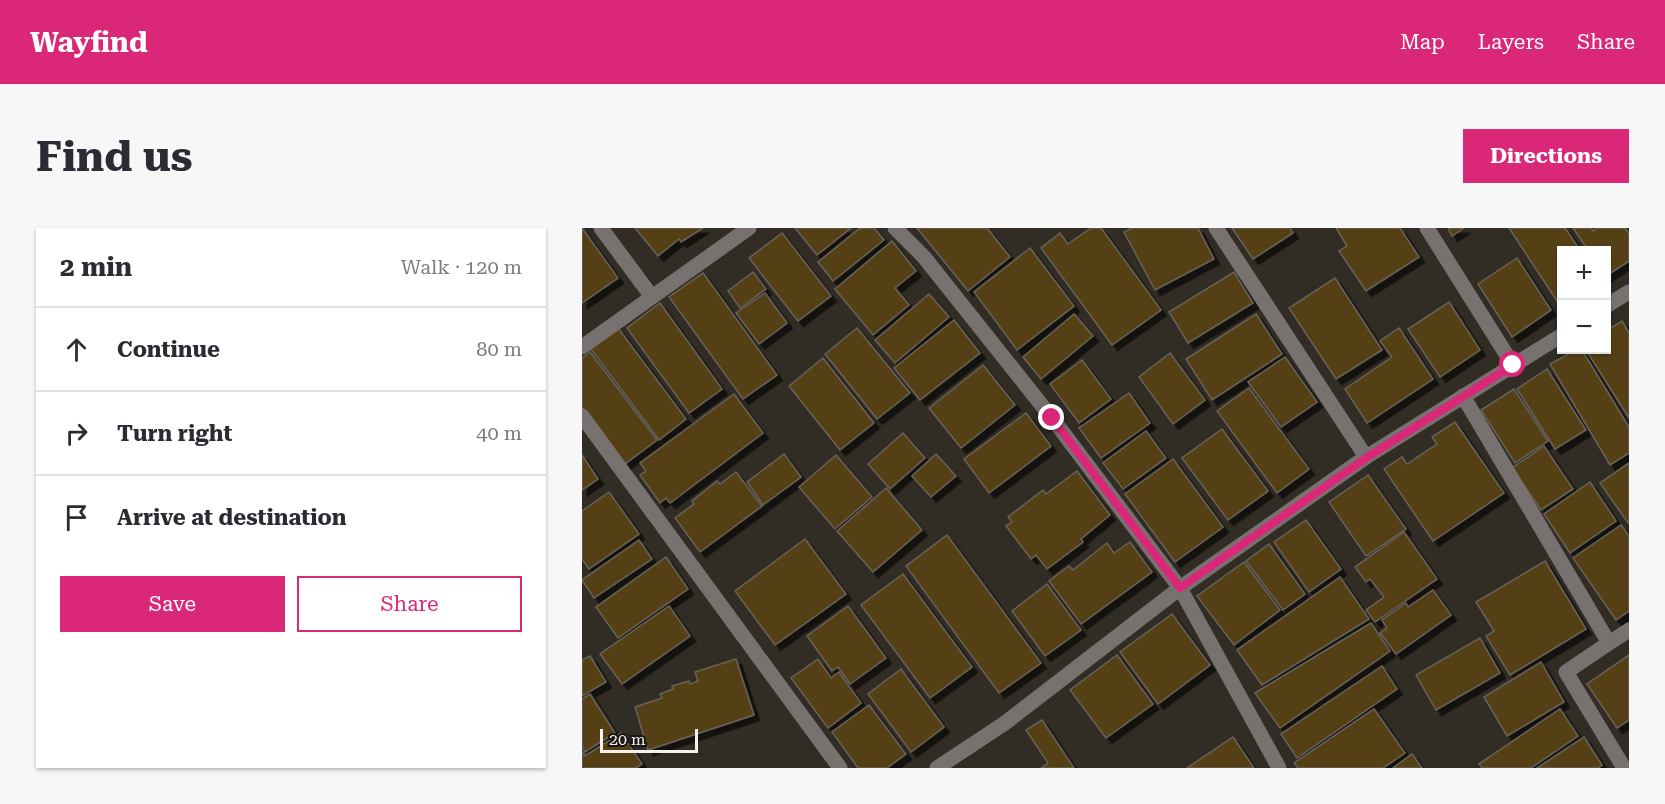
<!DOCTYPE html>
<html lang="en">
<head>
<meta charset="utf-8">
<style>
	body { margin:0; font-family:"Roboto Serif",serif; background:#f7f7f7; color:#2b2b33 }
	.controls { position:absolute; right:18px; top:18px; display:grid; overflow:hidden; border-radius:0px; box-shadow:0 2px 4px #0004 }
	.controls button { width:54px; height:54px; display:grid; place-items:center; padding:0; border:0; border-bottom:2px solid #e1e1e2; background:#fff; color:#2b2b33; font:30px sans-serif }
	.scale { position:absolute; left:18px; bottom:15px; width:98px; box-sizing:border-box; padding-left:6px; border:3px solid #f5f2ed; border-top:0; font-size:16px; line-height:21px; white-space:nowrap; color:#f5f2ed; -webkit-text-stroke:4px #171512; paint-order:stroke }
	.stop { position:absolute; width:18px; height:18px; margin:-14px; border:4px solid #db2777; border-radius:50%; background:#fff }
	.stop.end { background:#db2777; border-color:#fff; box-shadow:0 2px 6px #0008 }
	.list { margin:0; padding:0; list-style:none }
	h2 { display:flex; justify-content:space-between; align-items:center; height:78px; margin:0; padding:0 24px; font-size:26px }
	h2 small { font-size:20px; font-weight:400; color:#7c7c81 }
	.list li { display:grid; grid-template-columns:39px 1fr auto; gap:18px; align-items:center; box-sizing:border-box; height:84px; padding:0 24px; border-top:2px solid #e1e1e2 }
	.list b { display:block; font-size:22px; white-space:nowrap }
	.list em { font-size:20px; font-style:normal; color:#7c7c81 }
	.actions { display:flex; gap:12px; padding:18px 24px }
	.actions a { flex:1; padding:14px 0; border:2px solid #db2777; border-radius:0px; text-align:center; font-size:21px; color:#db2777 }
	.actions .main { background:#db2777; color:#fff }
	.icon { flex:none; width:33px; height:33px; fill:none; stroke:currentColor; stroke-width:2; stroke-linecap:round; stroke-linejoin:round }
	.map { position:relative; flex:none; width:1047px; height:540px; overflow:hidden; border-radius:0px }
	header { display:flex; align-items:center; gap:36px; box-sizing:border-box; height:84px; padding:0 30px; background:#db2777; color:#fff }
	header strong { font-size:28px }
	nav { display:flex; gap:33px; margin-inline-start:auto; font-size:21px }
	.intro { display:flex; align-items:center; justify-content:space-between; box-sizing:border-box; height:144px; padding:0 36px }
	h1 { margin:0; font-size:42px }
	.button { padding:15px 27px; border-radius:0px; background:#db2777; color:#fff; font-size:21px; font-weight:700 }
	main { display:flex; gap:36px; padding:0 36px }
	aside { flex:1; background:#fff; border-radius:0px; box-shadow:0 2px 4px #0004 }
	.map>svg:first-child { display:block }
</style>
</head>
<body>
<header>
<strong>Wayfind</strong>
<nav><a>Map</a><a>Layers</a><a>Share</a></nav>
</header>
<div class="intro"><h1>Find us</h1><a class="button">Directions</a></div>
<main>
<aside>
<h2>2 min<small>Walk · 120 m</small></h2>
<ul class="list">
<li><svg class="icon" aria-label="ahead" viewBox="0 0 24 24"><path d="M12 20V5M6 11l6-6 6 6"/></svg><div><b>Continue</b></div><em>80 m</em></li>
<li><svg class="icon" aria-label="right" viewBox="0 0 24 24"><path d="M7 20v-9h11M14 6l5 5-5 5"/></svg><div><b>Turn right</b></div><em>40 m</em></li>
<li><svg class="icon" aria-label="arrive" viewBox="0 0 24 24"><path d="M6 21V4h12l-3 4 3 4H6"/></svg><div><b>Arrive at destination</b></div></li>
</ul>
<div class="actions"><a class="main">Save</a><a>Share</a></div>
</aside>
<div class="map">
<svg width="1047" height="540" viewBox="0 0 1047 540">
	<defs>
		<filter id="shadow"><feDropShadow dx="5.5" dy="5.5" stdDeviation="0" flood-color="#0009"/></filter>
	</defs>
	<rect width="100%" height="100%" fill="#312d25"/>
	<!-- building -->
	<g fill="#554113" stroke="#676259" stroke-width="1.5" filter="url(#shadow)">
		<path d="M 0,0 L 36,50 L 0,75 Z"/>
		<path d="M 53,0 L 121,0 L 99,14 L 97,11 L 76,28 Z"/>
		<path d="M 213,0 L 269,0 L 235,27 Z"/>
		<path d="M 278,0 L 292,0 L 302,12 L 251,53 L 236,34 Z"/>
		<path d="M 335,0 L 405,0 L 428,29 L 386,63 Z"/>
		<path d="M 509,0 L 519,0 L 579,82 L 530,117 L 459,20 L 478,5 L 486,16 Z"/>
		<path d="M 550,0 L 616,0 L 632,31 L 573,62 L 542,4 Z"/>
		<path d="M 650,0 L 708,0 L 711,5 L 671,31 Z"/>
		<path d="M 754,0 L 818,0 L 837,29 L 784,63 L 757,23 L 765,18 Z"/>
		<path d="M 866,0 L 882,0 L 870,8 Z"/>
		<path d="M 927,0 L 983,0 L 998,22 L 980,22 L 979,79 Z"/>
		<path d="M 991,0 L 1009,0 L 1011,3 L 1015,0 L 1043,0 L 1047,6 L 1047,33 L 1024,48 L 1024,22 L 1006,22 Z"/>
		<path d="M 200,5 L 249,68 L 216,93 L 167,30 Z"/>
		<path d="M 310,13 L 334,43 L 313,60 L 327,77 L 291,107 L 253,61 Z"/>
		<path d="M 448,20 L 492,78 L 435,122 L 392,64 Z"/>
		<path d="M 935,30 L 969,82 L 930,109 L 896,56 Z"/>
		<path d="M 171,44 L 184,61 L 158,80 L 146,63 Z"/>
		<path d="M 652,44 L 671,75 L 606,115 L 587,84 Z"/>
		<path d="M 121,45 L 195,147 L 161,171 L 87,69 Z"/>
		<path d="M 753,50 L 800,122 L 754,151 L 707,80 Z"/>
		<path d="M 183,65 L 205,95 L 177,116 L 154,85 Z"/>
		<path d="M 347,66 L 367,89 L 313,135 L 293,112 Z"/>
		<path d="M 867,74 L 898,122 L 858,149 L 826,101 Z"/>
		<path d="M 78,75 L 140,161 L 107,185 L 45,100 Z"/>
		<path d="M 492,86 L 511,108 L 459,151 L 441,129 Z"/>
		<path d="M 674,86 L 700,126 L 630,172 L 604,131 Z"/>
		<path d="M 372,92 L 398,125 L 338,172 L 312,140 Z"/>
		<path d="M 1040,93 L 1047,105 L 1047,190 L 1004,122 L 1024,122 L 1024,103 Z"/>
		<path d="M 36,100 L 104,191 L 77,212 L 8,120 Z"/>
		<path d="M 275,100 L 328,165 L 295,191 L 243,126 Z"/>
		<path d="M 817,100 L 851,151 L 785,195 L 763,161 L 810,129 L 798,113 Z"/>
		<path d="M 994,122 L 1000,122 L 1047,199 L 1047,225 L 1028,237 L 968,136 Z"/>
		<path d="M 8,124 L 75,212 L 43,236 L 0,179 L 0,130 Z"/>
		<path d="M 588,125 L 623,172 L 591,196 L 557,149 Z"/>
		<path d="M 703,129 L 735,174 L 699,199 L 666,154 Z"/>
		<path d="M 241,130 L 292,195 L 258,222 L 207,158 Z"/>
		<path d="M 500,132 L 529,171 L 497,195 L 468,156 Z"/>
		<path d="M 401,137 L 433,177 L 379,220 L 347,180 Z"/>
		<path d="M 965,141 L 1004,202 L 973,221 L 935,161 Z"/>
		<path d="M 667,160 L 727,241 L 695,265 L 635,183 Z"/>
		<path d="M 932,161 L 966,213 L 933,235 L 899,182 Z"/>
		<path d="M 547,165 L 568,195 L 519,230 L 497,200 Z"/>
		<path d="M 152,166 L 181,205 L 88,275 L 84,270 L 78,275 L 58,247 L 64,243 L 58,235 Z"/>
		<path d="M 444,185 L 469,218 L 407,265 L 382,231 Z"/>
		<path d="M 873,194 L 922,265 L 851,313 L 802,241 L 820,229 L 825,236 L 855,216 L 850,209 Z"/>
		<path d="M 640,201 L 686,263 L 646,292 L 600,230 Z"/>
		<path d="M 564,203 L 584,230 L 541,261 L 521,235 Z"/>
		<path d="M 321,205 L 343,230 L 308,261 L 286,236 Z"/>
		<path d="M 962,218 L 991,261 L 959,282 L 930,240 Z"/>
		<path d="M 202,226 L 219,249 L 181,277 L 165,254 Z"/>
		<path d="M 354,226 L 374,248 L 349,269 L 330,248 Z"/>
		<path d="M 0,227 L 16,251 L 0,262 Z"/>
		<path d="M 254,227 L 290,269 L 253,301 L 217,259 Z"/>
		<path d="M 591,231 L 641,299 L 593,334 L 543,266 Z"/>
		<path d="M 1047,235 L 1047,296 L 1018,255 Z"/>
		<path d="M 495,243 L 528,287 L 499,311 L 501,314 L 465,341 L 454,327 L 449,331 L 424,298 L 430,294 L 426,289 L 461,262 L 464,266 Z"/>
		<path d="M 154,244 L 180,278 L 118,324 L 93,290 L 112,276 L 110,273 L 135,253 L 138,256 Z"/>
		<path d="M 786,247 L 824,301 L 784,328 L 747,274 Z"/>
		<path d="M 1008,254 L 1034,293 L 988,325 L 962,286 Z"/>
		<path d="M 304,260 L 340,302 L 291,344 L 255,303 Z"/>
		<path d="M 27,264 L 57,306 L 7,341 L 0,331 L 0,283 Z"/>
		<path d="M 724,292 L 759,341 L 727,364 L 692,314 Z"/>
		<path d="M 1039,297 L 1047,308 L 1047,383 L 1034,392 L 991,330 Z"/>
		<path d="M 822,304 L 855,351 L 793,394 L 784,382 L 802,369 L 788,351 L 784,354 L 773,339 Z"/>
		<path d="M 365,307 L 459,435 L 417,465 L 324,338 Z"/>
		<path d="M 223,311 L 264,366 L 193,417 L 153,363 Z"/>
		<path d="M 57,312 L 70,331 L 12,370 L 0,352 Z"/>
		<path d="M 548,314 L 570,344 L 499,396 L 467,353 L 487,338 L 491,342 L 525,315 L 532,325 Z"/>
		<path d="M 687,316 L 723,366 L 701,382 L 664,333 Z"/>
		<path d="M 84,329 L 106,361 L 36,410 L 14,379 Z"/>
		<path d="M 963,333 L 1004,401 L 928,447 L 904,408 L 912,403 L 894,374 Z"/>
		<path d="M 662,334 L 698,382 L 652,417 L 615,368 Z"/>
		<path d="M 321,346 L 390,439 L 348,470 L 279,377 Z"/>
		<path d="M 758,349 L 787,391 L 680,457 L 655,422 Z"/>
		<path d="M 465,356 L 499,402 L 463,428 L 430,383 Z"/>
		<path d="M 851,362 L 869,387 L 814,426 L 798,405 L 805,400 L 800,392 L 824,375 L 826,379 Z"/>
		<path d="M 87,378 L 108,408 L 40,456 L 18,426 Z"/>
		<path d="M 266,378 L 304,430 L 268,456 L 256,439 L 250,443 L 225,408 Z"/>
		<path d="M 590,386 L 628,437 L 576,476 L 538,424 Z"/>
		<path d="M 789,395 L 808,423 L 698,500 L 673,465 Z"/>
		<path d="M 898,410 L 918,445 L 854,482 L 834,447 Z"/>
		<path d="M 535,427 L 571,476 L 524,510 L 488,462 Z"/>
		<path d="M 1047,427 L 1047,492 L 1035,500 L 1005,456 Z"/>
		<path d="M 8,428 L 24,454 L 0,468 L 0,432 Z"/>
		<path d="M 154,431 L 172,487 L 66,522 L 53,479 L 80,470 L 78,466 L 91,461 L 90,458 L 107,453 L 108,456 L 116,453 L 113,444 Z"/>
		<path d="M 236,431 L 249,450 L 257,444 L 279,475 L 246,500 L 209,450 Z"/>
		<path d="M 959,434 L 982,474 L 925,508 L 902,469 Z"/>
		<path d="M 800,438 L 815,461 L 715,530 L 699,506 Z"/>
		<path d="M 319,441 L 362,499 L 329,524 L 286,466 Z"/>
		<path d="M 8,466 L 33,505 L 3,524 L 0,519 L 0,471 Z"/>
		<path d="M 287,477 L 324,526 L 305,540 L 276,540 L 250,504 Z"/>
		<path d="M 792,481 L 823,525 L 801,540 L 716,540 L 712,535 Z"/>
		<path d="M 978,481 L 996,508 L 949,540 L 900,540 L 897,536 Z"/>
		<path d="M 460,492 L 492,540 L 459,540 L 466,535 L 444,502 Z"/>
		<path d="M 39,505 L 60,536 L 54,540 L 0,540 L 0,523 L 3,528 Z"/>
		<path d="M 651,509 L 672,540 L 605,540 Z"/>
		<path d="M 1002,509 L 1020,537 L 1016,540 L 955,540 Z"/>
		<path d="M 830,526 L 840,540 L 811,540 Z"/>
	</g>
	<g fill="none" stroke-linecap="round" stroke-linejoin="round">
		<!-- street -->
		<g stroke="#777270" stroke-width="15">
			<path d="M 19,0 L 70,69"/>
			<path d="M 313,0 L 342,29 L 470,190 L 598,360 L 697,540"/>
			<path d="M 634,0 L 784,229"/>
			<path d="M 845,0 L 931,137"/>
			<path d="M 1024,78 L 1047,64"/>
			<path d="M 0,119 L 167,0"/>
			<path d="M 881,168 L 1027,415 L 1047,402"/>
			<path d="M 0,188 L 258,540"/>
			<path d="M 1027,415 L 984,444 L 1042,540"/>
			<path d="M 355,540 L 423,495 L 598,360 L 784,229 L 980,107"/>
		</g>
	</g>
	<g fill="none" stroke-linecap="round" stroke-linejoin="round">
		<!-- route -->
		<path stroke="#db2777" stroke-width="8" d="M 470,190 L 598,360 L 784,230 L 931,137"/>
	</g>
</svg>
<div class="controls">
<button>+</button>
<button>−</button>
</div>
<div class="scale">20 m</div>
<div class="stop" style="left:931px;top:137px"></div>
<div class="stop end" style="left:470px;top:190px"></div>
</div>
</main>
</body>
</html>
